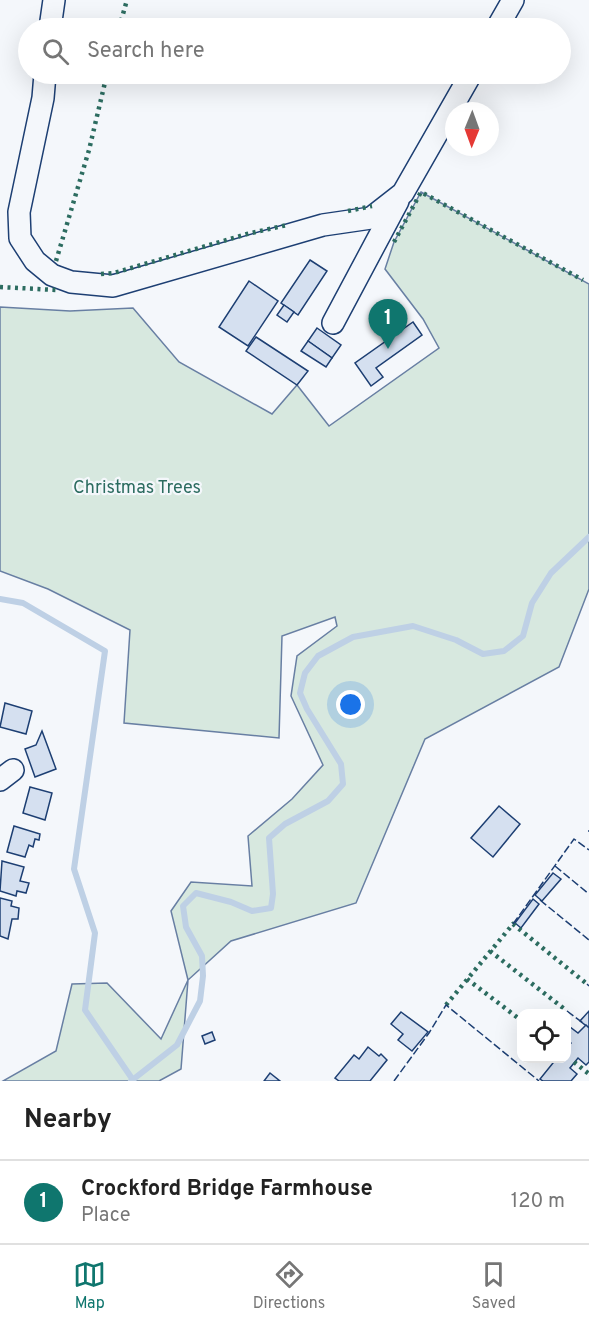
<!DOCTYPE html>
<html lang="en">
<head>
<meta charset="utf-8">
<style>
	body { margin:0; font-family:Overpass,sans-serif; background:#f6f6f6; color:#222 }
	.controls { position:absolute; right:18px; bottom:18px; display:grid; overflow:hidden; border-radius:12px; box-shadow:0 6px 24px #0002 }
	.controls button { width:54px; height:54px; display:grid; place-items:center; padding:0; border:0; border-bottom:2px solid #e0e0e0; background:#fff; color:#222; font:30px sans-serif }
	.compass { position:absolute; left:445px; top:102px; width:54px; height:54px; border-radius:50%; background:#fff; box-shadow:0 6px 24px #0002; rotate:181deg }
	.you { position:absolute; left:351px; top:705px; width:21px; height:21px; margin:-15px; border:4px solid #fff; border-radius:50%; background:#1a73e8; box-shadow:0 0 0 9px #1a73e833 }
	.badge { display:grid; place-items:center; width:39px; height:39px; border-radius:50%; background:#0f766e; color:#fff; font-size:20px; font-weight:700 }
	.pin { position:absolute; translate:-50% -50px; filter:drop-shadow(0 2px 3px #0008) }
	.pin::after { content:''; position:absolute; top:32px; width:21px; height:18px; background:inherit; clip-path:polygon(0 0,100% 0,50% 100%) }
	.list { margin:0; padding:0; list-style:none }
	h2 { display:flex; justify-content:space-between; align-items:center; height:78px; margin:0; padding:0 24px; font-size:26px }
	h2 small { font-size:20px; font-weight:400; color:#767676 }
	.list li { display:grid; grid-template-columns:39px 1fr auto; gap:18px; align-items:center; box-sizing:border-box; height:84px; padding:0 24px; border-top:2px solid #e0e0e0 }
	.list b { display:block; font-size:22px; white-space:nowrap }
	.list p { margin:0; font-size:20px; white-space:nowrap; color:#767676 }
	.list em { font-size:20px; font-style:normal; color:#767676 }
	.icon { flex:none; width:33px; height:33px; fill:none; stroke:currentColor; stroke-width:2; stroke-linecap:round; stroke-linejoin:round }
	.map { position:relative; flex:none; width:589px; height:1081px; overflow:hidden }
	.search { position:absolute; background:#fff; box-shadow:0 6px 24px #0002; left:18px; right:18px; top:18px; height:66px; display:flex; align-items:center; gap:15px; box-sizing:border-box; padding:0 21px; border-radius:33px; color:#767676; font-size:22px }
	.sheet { height:162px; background:#fff }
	nav { display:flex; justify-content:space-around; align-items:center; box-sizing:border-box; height:84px; border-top:2px solid #e0e0e0; background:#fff; font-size:16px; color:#767676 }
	nav a { display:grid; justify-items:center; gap:3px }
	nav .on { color:#0f766e }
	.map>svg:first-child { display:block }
</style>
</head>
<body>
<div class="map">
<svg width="589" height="1081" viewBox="0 0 589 1081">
	<rect width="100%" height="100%" fill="#f4f7fb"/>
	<!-- green -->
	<path fill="#d7e8df" stroke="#687fa3" stroke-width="1.5" d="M 421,192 L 589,284 L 589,589 L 559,667 L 425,739 L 356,903 L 231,941 L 188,980 L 181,1069 L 159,1081 L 3,1081 L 56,1051 L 72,984 L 107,983 L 161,1039 L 188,980 L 171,911 L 191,882 L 252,886 L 248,836 L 292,799 L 323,765 L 291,696 L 297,656 L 337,626 L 335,617 L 282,636 L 279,738 L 124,723 L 130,630 L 48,589 L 0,571 L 0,307 L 70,311 L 133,308 L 179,362 L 272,414 L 297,385 L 329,426 L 439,348 L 423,319 L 385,269 L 394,242 Z"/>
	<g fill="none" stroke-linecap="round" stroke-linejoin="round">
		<!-- stream -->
		<g stroke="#bed0e5" stroke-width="6">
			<path d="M 0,599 L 23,603 L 105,651 L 74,869 L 95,933 L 85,1010 L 133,1080"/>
			<path d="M 131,1081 L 177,1045 L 200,1001 L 203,976 L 202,956 L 186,927 L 183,906 L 196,893 L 231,902 L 252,911 L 271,908 L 273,894 L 269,838 L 285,824 L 328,801 L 343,784 L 341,764 L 307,709 L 300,693 L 305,673 L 318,656 L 353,637 L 413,626 L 456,640 L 483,654 L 504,651 L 523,636 L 532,603 L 551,573 L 589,537"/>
		</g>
	</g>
	<!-- building -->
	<g fill="#d5e0f0" stroke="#1d3f73" stroke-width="1.5">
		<path d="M 310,260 L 327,271 L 298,315 L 281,303 Z"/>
		<path d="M 249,281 L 278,301 L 248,346 L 219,327 Z"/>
		<path d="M 284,305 L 294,312 L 287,322 L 277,315 Z"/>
		<path d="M 413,322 L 422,335 L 376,368 L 383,377 L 371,386 L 355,363 Z"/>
		<path d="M 317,328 L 341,345 L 332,358 L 308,341 Z"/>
		<path d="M 256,337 L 308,371 L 297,385 L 246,351 Z"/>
		<path d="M 308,341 L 332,358 L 326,367 L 301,351 Z"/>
		<path d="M 5,703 L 32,711 L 26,734 L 0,727 Z"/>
		<path d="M 42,731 L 56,769 L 35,777 L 25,749 L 36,745 Z"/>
		<path d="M 30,787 L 52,793 L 45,820 L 23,813 Z"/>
		<path d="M 499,806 L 520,824 L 493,857 L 471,838 Z"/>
		<path d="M 14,826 L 40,834 L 39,840 L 35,839 L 33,847 L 29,845 L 25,857 L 7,852 Z"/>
		<path d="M 2,861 L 24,867 L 20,881 L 29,883 L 26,893 L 17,891 L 16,896 L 0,891 Z"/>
		<path d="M 553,873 L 561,879 L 542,901 L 535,895 Z"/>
		<path d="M 0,898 L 12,901 L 11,906 L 19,908 L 18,919 L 12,919 L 8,939 L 0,936 Z"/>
		<path d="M 533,899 L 539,904 L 521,928 L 515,923 Z"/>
		<path d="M 589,1011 L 589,1028 L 580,1021 Z"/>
		<path d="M 401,1012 L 428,1032 L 412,1051 L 398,1040 L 403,1034 L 391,1024 Z"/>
		<path d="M 586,1025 L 589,1028 L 589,1062 L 586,1065 L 578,1058 L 570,1068 L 577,1074 L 571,1081 L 543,1081 L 540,1079 L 557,1058 L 566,1058 L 566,1048 L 571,1043 L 566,1039 L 566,1031 L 570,1027 L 578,1033 Z"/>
		<path d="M 212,1032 L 215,1040 L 205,1044 L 202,1036 Z"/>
		<path d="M 368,1047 L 379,1056 L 381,1054 L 387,1060 L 370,1081 L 339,1081 L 335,1078 L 354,1055 L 359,1059 Z"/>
		<path d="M 270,1073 L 280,1081 L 264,1081 Z"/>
	</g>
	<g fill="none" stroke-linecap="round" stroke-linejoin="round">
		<defs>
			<g id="minor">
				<path d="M 50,28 L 54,0"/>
				<path d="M 497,28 L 513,0"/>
				<path d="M 45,74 L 43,98 L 19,212 L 20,238 L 35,261 L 52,275 L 71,282 L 113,286 L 323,225 L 371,218 L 403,193 L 471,74"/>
				<path d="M 333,323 L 398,201"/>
				<path d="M 0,780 L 13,770"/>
			</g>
		</defs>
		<!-- minor casing -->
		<use href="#minor" stroke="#1d3f73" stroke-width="24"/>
		<!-- minor -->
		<use href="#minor" stroke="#f4f7fb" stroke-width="21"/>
		<!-- hedge -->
		<g stroke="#2c6c60" stroke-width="4.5" stroke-dasharray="3 4.5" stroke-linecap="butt">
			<path d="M 119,28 L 127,0"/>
			<path d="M 348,211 L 372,206"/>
			<path d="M 394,242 L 421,192 L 583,280"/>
			<path d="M 56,261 L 89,150 L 107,74"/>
			<path d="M 101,274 L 114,273 L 247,234 L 287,225"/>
			<path d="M 0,287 L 56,290"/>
			<path d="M 490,951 L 567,1011"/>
			<path d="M 467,979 L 522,1021"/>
			<path d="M 446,1005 L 513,924 L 587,984"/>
			<path d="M 574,1062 L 589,1074"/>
		</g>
		<!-- fence -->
		<g stroke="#1d3f73" stroke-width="1.5" stroke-dasharray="8 3" stroke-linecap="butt">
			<path d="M 589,830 L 589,832"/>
			<path d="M 555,866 L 589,894"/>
			<path d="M 540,900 L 589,940"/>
			<path d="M 513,924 L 574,839 L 589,850"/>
			<path d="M 587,984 L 589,986"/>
			<path d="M 567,1011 L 583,1023"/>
			<path d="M 394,1081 L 429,1033 L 446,1005 L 539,1081"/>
		</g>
	</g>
	<g text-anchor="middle" stroke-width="4.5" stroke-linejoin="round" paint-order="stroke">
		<!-- park labels -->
		<g font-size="18" fill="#2c6c60" stroke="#f4f7fb">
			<text x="137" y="493">Christmas Trees</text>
		</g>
	</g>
</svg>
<div class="controls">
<button><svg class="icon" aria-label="locate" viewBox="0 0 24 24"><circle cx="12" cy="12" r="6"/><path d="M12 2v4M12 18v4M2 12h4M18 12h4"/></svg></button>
</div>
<svg class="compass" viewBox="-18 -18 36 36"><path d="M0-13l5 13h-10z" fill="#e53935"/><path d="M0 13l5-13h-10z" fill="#767676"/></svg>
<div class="you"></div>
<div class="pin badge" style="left:388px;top:349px">1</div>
<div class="search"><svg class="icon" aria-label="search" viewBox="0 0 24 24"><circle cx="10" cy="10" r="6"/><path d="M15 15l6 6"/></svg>Search here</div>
</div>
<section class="sheet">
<h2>Nearby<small></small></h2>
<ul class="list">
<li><span class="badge">1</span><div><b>Crockford Bridge Farmhouse</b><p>Place</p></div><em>120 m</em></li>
</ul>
</section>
<nav>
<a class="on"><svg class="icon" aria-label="map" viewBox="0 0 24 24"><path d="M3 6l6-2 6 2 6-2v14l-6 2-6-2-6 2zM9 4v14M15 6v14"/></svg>Map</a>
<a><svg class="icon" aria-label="directions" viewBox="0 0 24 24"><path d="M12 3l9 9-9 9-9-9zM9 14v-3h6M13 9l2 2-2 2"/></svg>Directions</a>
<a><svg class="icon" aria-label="saved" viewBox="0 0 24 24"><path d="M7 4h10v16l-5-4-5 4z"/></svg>Saved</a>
</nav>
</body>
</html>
